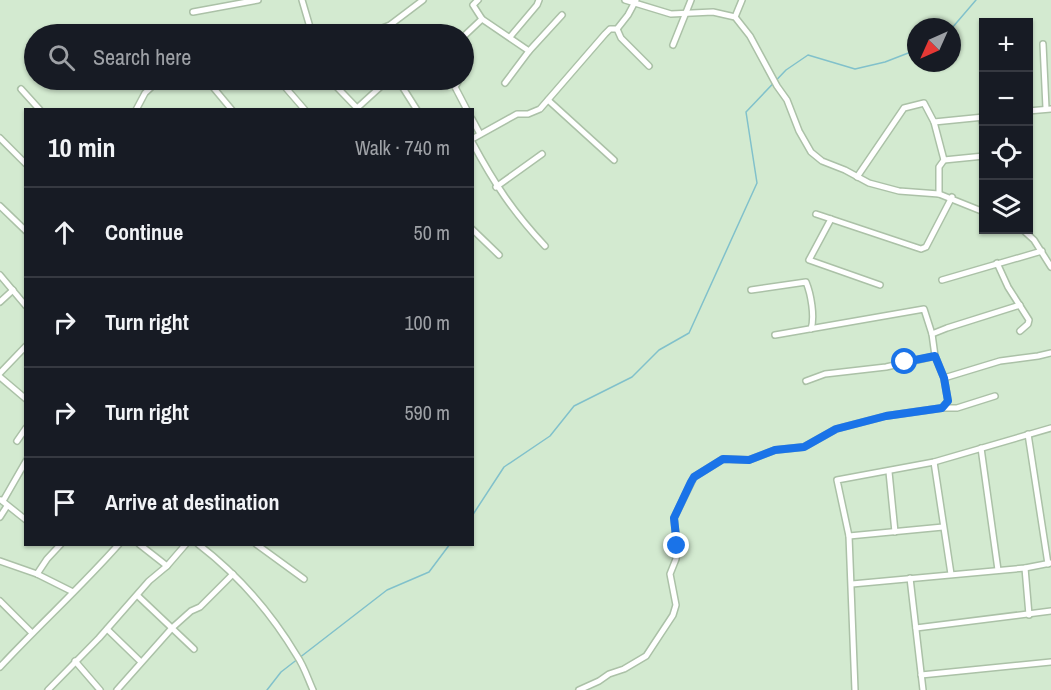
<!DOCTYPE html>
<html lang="en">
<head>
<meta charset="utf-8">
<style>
	body { margin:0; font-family:"Archivo Narrow",sans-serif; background:#242831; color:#f1f3f6 }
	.controls { position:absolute; right:18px; top:18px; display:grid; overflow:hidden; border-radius:0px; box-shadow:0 2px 4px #0004 }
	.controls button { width:54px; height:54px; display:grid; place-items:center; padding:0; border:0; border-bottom:2px solid #363941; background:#171b24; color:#f1f3f6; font:30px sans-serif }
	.compass { position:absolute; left:907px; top:18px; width:54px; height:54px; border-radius:50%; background:#171b24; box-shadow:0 2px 4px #0004; rotate:225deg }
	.stop { position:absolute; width:18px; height:18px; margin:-14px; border:4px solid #1a73e8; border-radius:50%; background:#fff }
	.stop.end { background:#1a73e8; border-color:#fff; box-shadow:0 2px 6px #0008 }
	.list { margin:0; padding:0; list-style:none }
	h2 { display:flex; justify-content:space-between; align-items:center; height:78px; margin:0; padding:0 24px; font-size:26px }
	h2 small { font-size:20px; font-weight:400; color:#9ea1a6 }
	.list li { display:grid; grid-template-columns:39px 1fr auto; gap:18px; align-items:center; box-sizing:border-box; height:90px; padding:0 24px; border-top:2px solid #363941 }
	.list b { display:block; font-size:22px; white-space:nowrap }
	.list em { font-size:20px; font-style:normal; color:#9ea1a6 }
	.icon { flex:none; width:33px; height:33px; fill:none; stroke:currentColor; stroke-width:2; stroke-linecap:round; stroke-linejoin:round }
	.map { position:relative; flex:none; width:1051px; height:690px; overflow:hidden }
	.search { position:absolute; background:#171b24; box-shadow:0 2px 4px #0004; left:24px; top:24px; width:450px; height:66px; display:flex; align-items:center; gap:15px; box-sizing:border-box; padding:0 21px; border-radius:33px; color:#9ea1a6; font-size:22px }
	.panel { position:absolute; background:#171b24; box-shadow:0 2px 4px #0004; left:24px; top:108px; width:450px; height:438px; border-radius:0px }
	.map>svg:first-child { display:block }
</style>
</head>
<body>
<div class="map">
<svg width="1051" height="690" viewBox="0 0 1051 690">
	<rect width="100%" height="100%" fill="#d3ead0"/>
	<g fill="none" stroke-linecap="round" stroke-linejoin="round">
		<!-- stream -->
		<g stroke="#81c1cb" stroke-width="1.5">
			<path d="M 952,28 L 976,0"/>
			<path d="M 472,516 L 504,467 L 550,436 L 574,406 L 632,377 L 659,350 L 689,333 L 757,183 L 746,112 L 786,70 L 808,55 L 855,69 L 885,62 L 916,50"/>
			<path d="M 267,690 L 281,672 L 387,590 L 429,572 L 450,544"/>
		</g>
		<defs>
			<g id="minor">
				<path d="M 302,0 L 312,34"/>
				<path d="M 478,0 L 473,5 L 482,19 L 529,51"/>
				<path d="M 625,0 L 671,14 L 713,12 L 735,17 L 750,36 L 777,86 L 787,100 L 799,131 L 811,152 L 822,161 L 845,170 L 869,183 L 899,191 L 939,194 L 984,212"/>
				<path d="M 193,12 L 258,0"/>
				<path d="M 735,17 L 742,0"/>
				<path d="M 617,29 L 621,38 L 649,66"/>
				<path d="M 367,34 L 390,25 L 423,0"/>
				<path d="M 464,36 L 482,19"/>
				<path d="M 510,37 L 537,5 L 539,0"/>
				<path d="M 1043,44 L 1046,108"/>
				<path d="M 673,45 L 691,0"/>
				<path d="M 464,63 L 467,67 L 464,73"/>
				<path d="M 207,80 L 232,110"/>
				<path d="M 279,80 L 305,110"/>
				<path d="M 330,80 L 357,108"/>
				<path d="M 398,80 L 417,110"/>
				<path d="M 459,80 L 455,87 L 467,110"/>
				<path d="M 505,83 L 529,51 L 562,15"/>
				<path d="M 21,89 L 40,110"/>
				<path d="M 548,100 L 614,160"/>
				<path d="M 136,110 L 145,93 L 159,80"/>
				<path d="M 355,110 L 388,80"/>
				<path d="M 1028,111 L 1051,109"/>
				<path d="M 981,117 L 984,129"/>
				<path d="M 472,119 L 480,134"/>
				<path d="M 934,122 L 944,160 L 939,167 L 939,194"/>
				<path d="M 0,138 L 26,164"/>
				<path d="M 472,139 L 517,114 L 528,114 L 540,109 L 605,34 L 610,29 L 617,29 L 628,15 L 636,0"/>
				<path d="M 472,142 C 494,183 513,212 545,246"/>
				<path d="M 944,160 L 984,156"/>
				<path d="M 857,177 L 904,108 L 924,103 L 934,122 L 984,117"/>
				<path d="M 496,187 L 542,154"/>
				<path d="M 0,206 L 26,231"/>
				<path d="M 816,214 L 921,249 L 926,247 L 952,197"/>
				<path d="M 831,219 L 809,260 L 880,285"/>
				<path d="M 472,229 L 499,255"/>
				<path d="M 1023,230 L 1034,240 L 1051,267"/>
				<path d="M 997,263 L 1008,287 L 1029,320 L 1028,324 L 1020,331"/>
				<path d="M 0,275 L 26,306"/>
				<path d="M 942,280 L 1042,251"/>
				<path d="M 751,290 L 806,282 C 811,294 815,317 811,329"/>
				<path d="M 0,302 L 13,290"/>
				<path d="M 932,334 L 947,328 L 1020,305"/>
				<path d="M 775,335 L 924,309 L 932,334 L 935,356 L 944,378"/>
				<path d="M 0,373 L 26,346"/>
				<path d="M 0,377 L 26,399"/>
				<path d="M 806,381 L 825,374 L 886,367 L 935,356"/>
				<path d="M 942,408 L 957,408 L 995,396"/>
				<path d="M 1028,434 L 1048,564"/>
				<path d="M 17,441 L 26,428"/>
				<path d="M 981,448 L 998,570"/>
				<path d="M 934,462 L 951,574"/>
				<path d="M 889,472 L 895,532"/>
				<path d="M 1,500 L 26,520"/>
				<path d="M 3,501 L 26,461"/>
				<path d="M 0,517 L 7,506"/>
				<path d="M 849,536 L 943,527"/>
				<path d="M 139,544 L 167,566"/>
				<path d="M 198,544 C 237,574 272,614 297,656 C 304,666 308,679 313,690"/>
				<path d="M 256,544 L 304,579"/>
				<path d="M 0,561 L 37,574 L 73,592"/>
				<path d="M 1025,568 L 1029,615"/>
				<path d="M 37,574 L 47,559 L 61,544"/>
				<path d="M 910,578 L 923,690"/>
				<path d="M 852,584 L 1025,568 L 1051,563"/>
				<path d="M 138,596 L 194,649"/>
				<path d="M 0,601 L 32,633"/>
				<path d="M 916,628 L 1051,611"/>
				<path d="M 107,629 L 141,662"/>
				<path d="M 75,661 L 100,690"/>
				<path d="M 0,667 C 39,625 81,587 119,544"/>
				<path d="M 921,675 L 1051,662"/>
				<path d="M 48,690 L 99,638 L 149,581 L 167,566 L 186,544"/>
				<path d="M 117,690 L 172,628 L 191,611 L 200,607 L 233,574"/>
				<path d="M 579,690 L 599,681 L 609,674 L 624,669 L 646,656 L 673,615 L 676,605 L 670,574 L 676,559 L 677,546 L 674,518 L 694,477 L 723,459 L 749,460 L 775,450 L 804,447 L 836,429 L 886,416 L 942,408 L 948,401 L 944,378 L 1000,361 L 1038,356 L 1051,353"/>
				<path d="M 855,690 L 849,536 L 837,480 L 934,462 L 1051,428"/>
			</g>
		</defs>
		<!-- minor casing -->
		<use href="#minor" stroke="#abc1a7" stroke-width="8"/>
		<!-- minor -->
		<use href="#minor" stroke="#fff" stroke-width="5"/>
	</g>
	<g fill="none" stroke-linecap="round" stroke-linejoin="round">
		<!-- route -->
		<path stroke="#1a73e8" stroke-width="8" d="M 677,546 L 674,518 L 691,482 L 694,477 L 723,459 L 749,460 L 775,450 L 804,447 L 836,429 L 886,416 L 942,408 L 948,401 L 944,378 L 935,356 L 905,362"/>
	</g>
</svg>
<div class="controls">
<button>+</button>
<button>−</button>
<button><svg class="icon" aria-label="locate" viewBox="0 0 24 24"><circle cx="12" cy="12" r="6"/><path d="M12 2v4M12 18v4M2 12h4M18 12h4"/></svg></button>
<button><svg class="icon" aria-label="layers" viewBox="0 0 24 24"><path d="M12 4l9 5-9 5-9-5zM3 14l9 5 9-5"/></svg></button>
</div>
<svg class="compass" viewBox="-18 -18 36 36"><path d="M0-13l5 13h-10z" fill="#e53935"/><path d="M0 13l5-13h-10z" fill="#9ea1a6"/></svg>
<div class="stop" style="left:905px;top:362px"></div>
<div class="stop end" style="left:677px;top:546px"></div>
<div class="search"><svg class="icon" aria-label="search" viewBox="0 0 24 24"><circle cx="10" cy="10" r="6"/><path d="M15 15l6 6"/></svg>Search here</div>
<section class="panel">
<h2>10 min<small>Walk · 740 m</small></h2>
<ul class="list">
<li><svg class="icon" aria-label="ahead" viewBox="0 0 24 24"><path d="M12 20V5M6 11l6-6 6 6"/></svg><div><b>Continue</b></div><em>50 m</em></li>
<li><svg class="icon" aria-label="right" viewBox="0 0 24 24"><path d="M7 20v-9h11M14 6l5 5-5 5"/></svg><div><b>Turn right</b></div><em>100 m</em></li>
<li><svg class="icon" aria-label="right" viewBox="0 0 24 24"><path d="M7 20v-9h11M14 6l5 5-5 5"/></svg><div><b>Turn right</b></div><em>590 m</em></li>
<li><svg class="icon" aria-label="arrive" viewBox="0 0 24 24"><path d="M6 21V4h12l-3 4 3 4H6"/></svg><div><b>Arrive at destination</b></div></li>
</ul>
</section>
</div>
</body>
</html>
